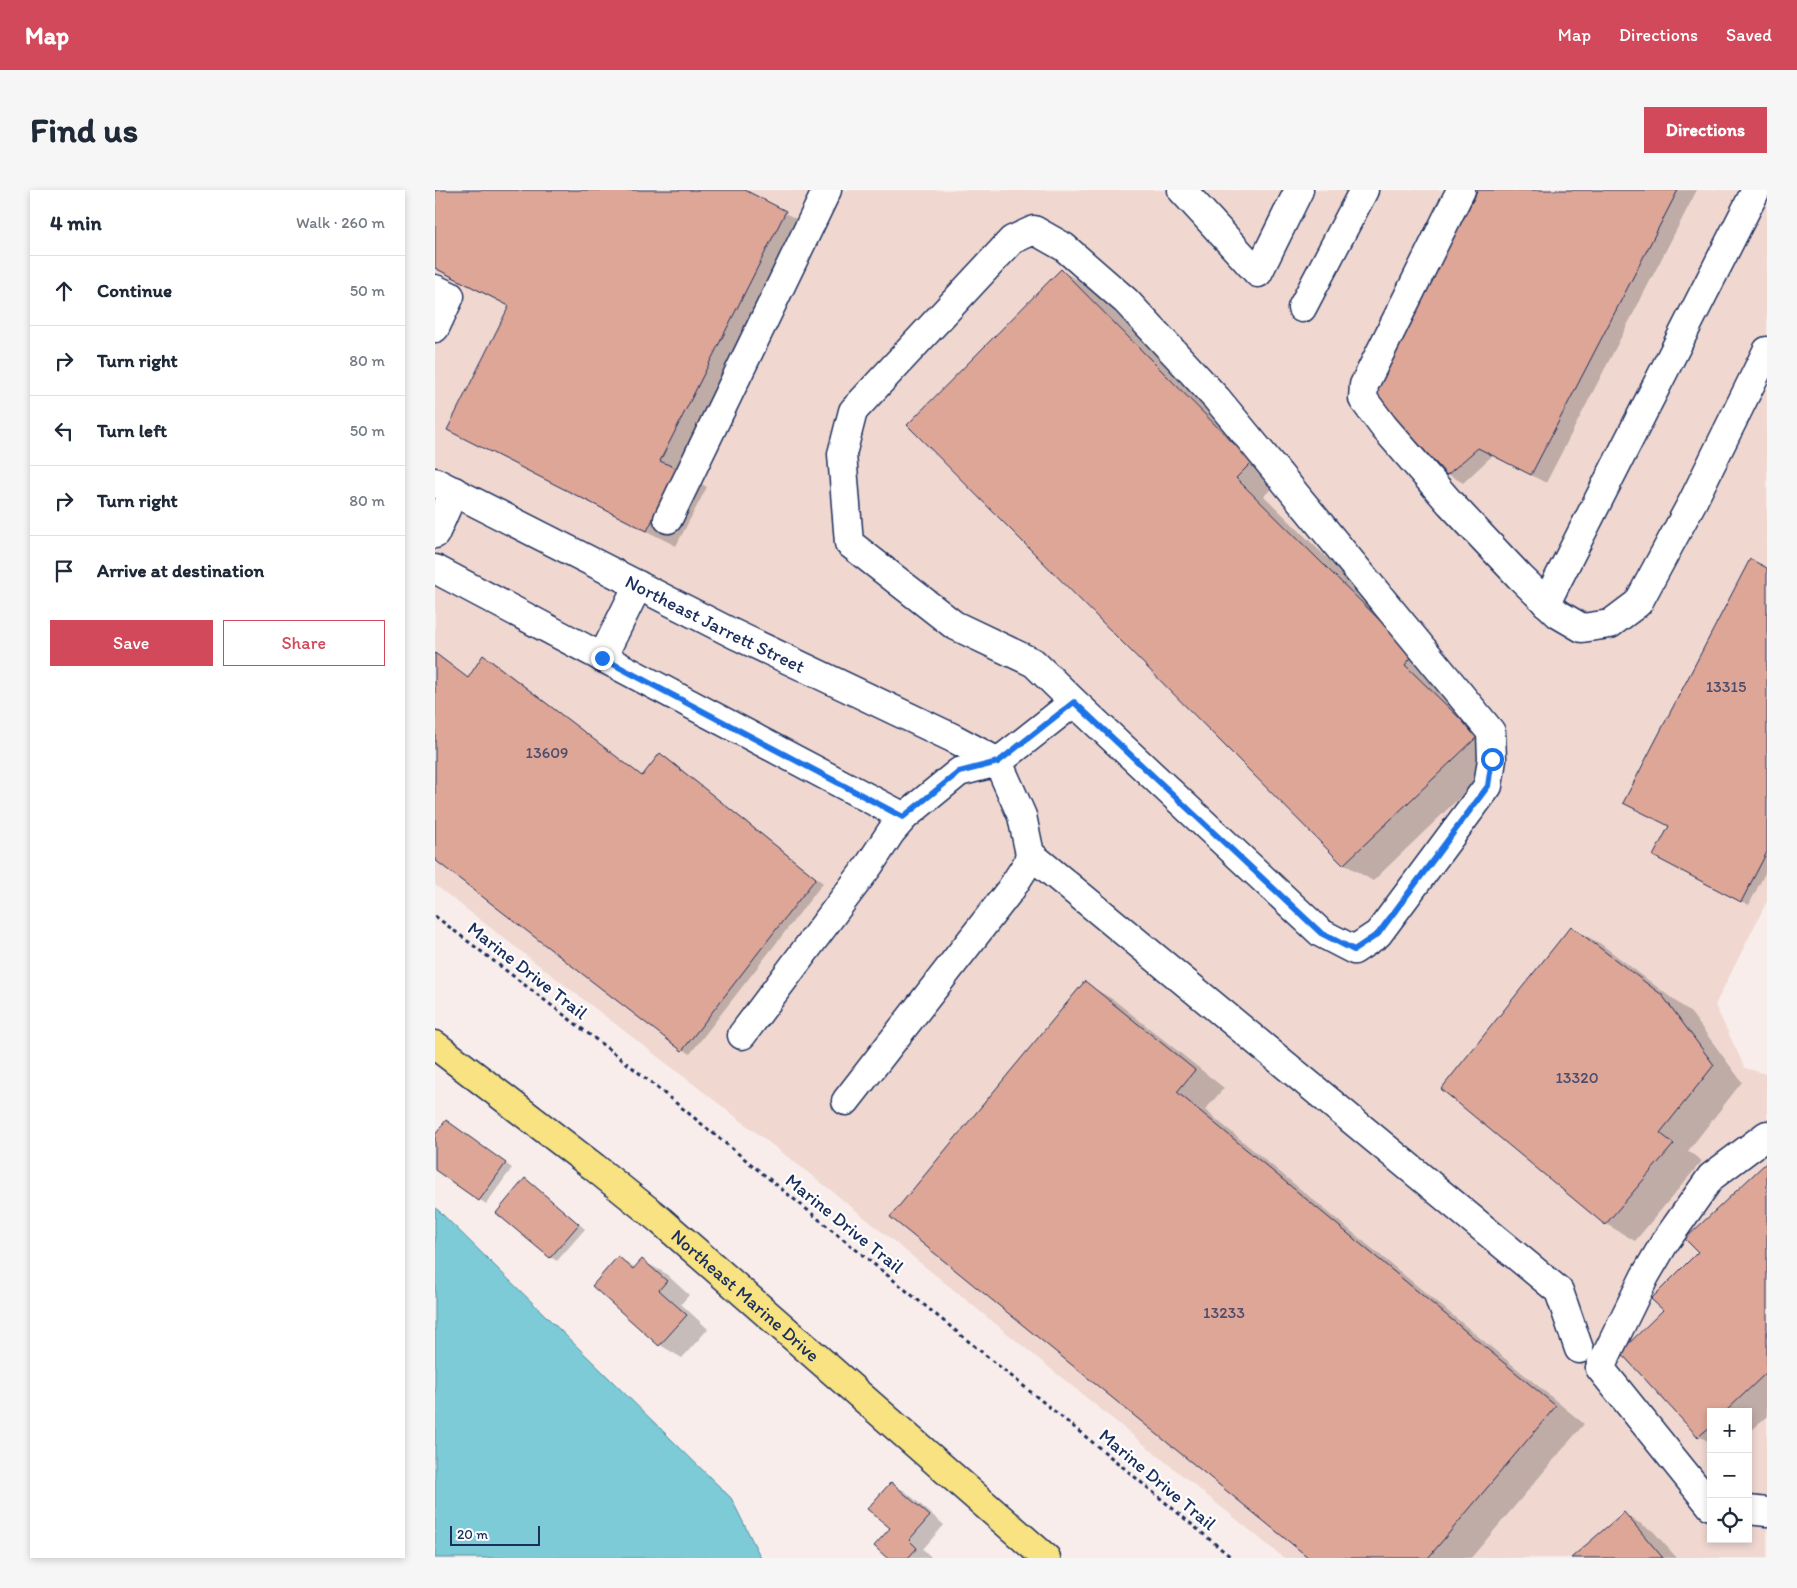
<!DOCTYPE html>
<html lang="en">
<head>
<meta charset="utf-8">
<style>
	body { margin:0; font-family:Itim,sans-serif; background:#f6f6f7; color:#1f2937 }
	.controls { position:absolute; right:15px; bottom:15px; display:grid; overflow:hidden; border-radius:0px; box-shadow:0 2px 8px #0003 }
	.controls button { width:45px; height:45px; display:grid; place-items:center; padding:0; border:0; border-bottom:1px solid #e0e1e3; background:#fff; color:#1f2937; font:25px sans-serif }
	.scale { position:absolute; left:15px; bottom:12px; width:90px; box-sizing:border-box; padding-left:5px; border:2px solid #1b2f5e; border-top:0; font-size:14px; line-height:18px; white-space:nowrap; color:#1b2f5e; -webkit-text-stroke:4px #fff; paint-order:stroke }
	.stop { position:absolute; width:15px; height:15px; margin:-11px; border:4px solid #1a73e8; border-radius:50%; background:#fff }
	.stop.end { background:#1a73e8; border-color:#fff; box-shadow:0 1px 5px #0008 }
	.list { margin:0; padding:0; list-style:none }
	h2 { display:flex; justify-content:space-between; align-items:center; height:65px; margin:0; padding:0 20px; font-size:21px }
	h2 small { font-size:16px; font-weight:400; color:#747a83 }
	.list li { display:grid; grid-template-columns:32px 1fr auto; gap:15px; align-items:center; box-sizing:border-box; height:70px; padding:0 20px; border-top:1px solid #e0e1e3 }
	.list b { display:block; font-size:19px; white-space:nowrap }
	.list em { font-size:16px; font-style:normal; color:#747a83 }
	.actions { display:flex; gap:10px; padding:15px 20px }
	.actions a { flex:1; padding:11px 0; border:1px solid #d1495b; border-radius:0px; text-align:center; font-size:18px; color:#d1495b }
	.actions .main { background:#d1495b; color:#fff }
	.icon { flex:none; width:28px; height:28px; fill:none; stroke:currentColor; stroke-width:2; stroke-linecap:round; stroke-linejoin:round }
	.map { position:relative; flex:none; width:1332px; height:1368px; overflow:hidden; border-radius:0px }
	header { display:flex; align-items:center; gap:30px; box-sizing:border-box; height:70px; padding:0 25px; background:#d1495b; color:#fff }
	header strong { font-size:24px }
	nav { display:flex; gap:28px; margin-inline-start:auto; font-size:18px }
	.intro { display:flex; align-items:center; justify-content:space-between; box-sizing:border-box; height:120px; padding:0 30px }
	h1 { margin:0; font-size:35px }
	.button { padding:12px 22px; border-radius:0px; background:#d1495b; color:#fff; font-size:18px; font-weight:700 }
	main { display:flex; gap:30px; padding:0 30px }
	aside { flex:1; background:#fff; border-radius:0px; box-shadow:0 2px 8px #0003 }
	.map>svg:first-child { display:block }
</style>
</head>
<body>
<header>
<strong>Map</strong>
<nav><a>Map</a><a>Directions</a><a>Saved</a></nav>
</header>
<div class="intro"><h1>Find us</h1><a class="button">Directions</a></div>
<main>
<aside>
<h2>4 min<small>Walk · 260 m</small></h2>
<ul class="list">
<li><svg class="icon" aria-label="ahead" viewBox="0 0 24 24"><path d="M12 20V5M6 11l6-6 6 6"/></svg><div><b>Continue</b></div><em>50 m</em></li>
<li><svg class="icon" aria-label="right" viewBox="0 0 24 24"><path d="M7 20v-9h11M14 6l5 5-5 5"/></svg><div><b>Turn right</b></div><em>80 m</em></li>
<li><svg class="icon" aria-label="left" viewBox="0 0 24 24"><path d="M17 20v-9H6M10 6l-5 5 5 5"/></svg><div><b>Turn left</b></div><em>50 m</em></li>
<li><svg class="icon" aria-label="right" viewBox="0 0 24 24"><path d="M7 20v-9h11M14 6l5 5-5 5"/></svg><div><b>Turn right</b></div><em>80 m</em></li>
<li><svg class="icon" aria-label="arrive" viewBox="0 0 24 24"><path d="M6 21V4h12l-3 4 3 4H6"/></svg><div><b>Arrive at destination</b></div></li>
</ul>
<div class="actions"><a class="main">Save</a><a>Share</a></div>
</aside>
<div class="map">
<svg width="1332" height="1368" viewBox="0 0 1332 1368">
	<rect width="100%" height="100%" fill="#f8edea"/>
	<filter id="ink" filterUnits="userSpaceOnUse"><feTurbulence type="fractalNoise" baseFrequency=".02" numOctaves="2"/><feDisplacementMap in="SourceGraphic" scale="10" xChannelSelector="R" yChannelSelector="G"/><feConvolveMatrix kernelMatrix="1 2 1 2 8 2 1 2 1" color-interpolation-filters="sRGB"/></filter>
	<g filter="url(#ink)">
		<!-- built -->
		<path fill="#f0d8d1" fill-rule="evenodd" d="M 0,0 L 1332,0 L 1332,711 L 1280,815 L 1310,878 L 1332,884 L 1332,1368 L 849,1368 L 393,998 L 0,695 ZM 1276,1222 L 1313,1222 L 1313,1349 L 1276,1349 Z"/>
		<!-- water -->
		<path fill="#7bcbd6" stroke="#558da6" d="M 0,1017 L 296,1308 L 326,1368 L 0,1368 Z"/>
		<!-- shadow -->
		<g fill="#0003">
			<path d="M 0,0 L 307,0 L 380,39 L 254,287 L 272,297 L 241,356 L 43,256 L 14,239 L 75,117 L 0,79 Z"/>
			<path d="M 1045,0 L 1262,0 L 1111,293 L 1058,265 L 1028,293 L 1013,284 L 940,204 Z"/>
			<path d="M 626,81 L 655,97 L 845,290 L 829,306 L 1007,481 L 998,492 L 1071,563 L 938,691 L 909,674 Z"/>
			<path d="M 1332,380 L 1332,679 L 1314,715 L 1227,670 L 1235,636 Z"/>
			<path d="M 0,463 L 34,489 L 49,467 L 56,470 L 208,587 L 225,564 L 232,568 L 388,693 L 255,864 L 0,668 Z"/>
			<path d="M 1137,738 L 1166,754 L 1256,823 L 1307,892 L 1253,961 L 1267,971 L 1200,1051 L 1171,1034 L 1007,899 Z"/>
			<path d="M 650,793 L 679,810 L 789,898 L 770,920 L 1149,1234 L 1036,1368 L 876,1368 Z"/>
			<path d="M 18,935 L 77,978 L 51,1014 L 0,979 L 0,947 Z"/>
			<path d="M 1332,974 L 1332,1226 L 1313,1244 L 1313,1222 L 1276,1222 L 1276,1253 L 1264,1246 L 1187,1163 L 1230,1120 L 1264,1062 Z"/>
			<path d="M 97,994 L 150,1039 L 122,1071 L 115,1067 Z"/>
			<path d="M 184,1068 L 201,1078 L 208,1071 L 230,1083 L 254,1105 L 246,1114 L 273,1139 L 247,1168 L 225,1155 Z"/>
			<path d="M 456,1293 L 471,1302 L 509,1335 L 488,1359 L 496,1367 L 495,1368 L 454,1368 L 457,1338 Z"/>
			<path d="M 1189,1324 L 1218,1341 L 1242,1368 L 1138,1368 Z"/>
		</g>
		<!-- building -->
		<g fill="#dea697" stroke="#1b2f5e">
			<path d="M 0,0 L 310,0 L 351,21 L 225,271 L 243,279 L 212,341 L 12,240 L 74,116 L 0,78 Z"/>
			<path d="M 1043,0 L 1243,0 L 1096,285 L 1043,258 L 1012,285 L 938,204 Z"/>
			<path d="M 626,79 L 817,272 L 801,288 L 979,464 L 970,475 L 1043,546 L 908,675 L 472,235 Z"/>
			<path d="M 1315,369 L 1332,378 L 1332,662 L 1306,712 L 1218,666 L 1234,636 L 1188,613 Z"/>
			<path d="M 0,463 L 33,488 L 48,465 L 207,586 L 225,563 L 381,688 L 247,861 L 0,670 Z"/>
			<path d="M 1136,736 L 1227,805 L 1279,875 L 1225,943 L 1239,954 L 1170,1035 L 1006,899 Z"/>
			<path d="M 650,791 L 760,880 L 742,902 L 1121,1216 L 993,1368 L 874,1368 L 455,1027 Z"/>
			<path d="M 11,930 L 71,973 L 44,1011 L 0,980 L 0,945 Z"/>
			<path d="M 1332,972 L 1332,1182 L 1290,1222 L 1276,1222 L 1276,1236 L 1263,1247 L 1185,1162 L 1228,1120 L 1216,1109 L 1263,1062 L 1250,1049 Z"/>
			<path d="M 90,988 L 144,1034 L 115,1068 L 61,1023 Z"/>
			<path d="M 183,1066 L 198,1079 L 207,1069 L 232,1091 L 224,1100 L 252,1125 L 224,1156 L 157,1096 Z"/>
			<path d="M 456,1292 L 495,1326 L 474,1350 L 482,1358 L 473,1368 L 452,1368 L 439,1356 L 455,1338 L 432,1319 Z"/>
			<path d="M 1189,1322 L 1228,1368 L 1136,1368 Z"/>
		</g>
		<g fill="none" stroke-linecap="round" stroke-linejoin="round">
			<defs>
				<g id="minor">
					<path d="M 747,0 L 823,83 L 864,0"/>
					<path d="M 1026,0 L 929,195 L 928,209 L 949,237 L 1015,313 L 1084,386 L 1123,424 L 1147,438 L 1175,434 L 1203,413 L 1258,311 L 1332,161"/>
					<path d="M 0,99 L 15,106 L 0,138"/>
					<path d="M 867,118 L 929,0"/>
					<path id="s1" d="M 0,292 L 299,444 L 518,548 L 563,572"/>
					<path d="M 233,329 L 392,0"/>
					<path d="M 0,344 L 19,301"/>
					<path d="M 0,379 L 469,627"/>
					<path d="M 1111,413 L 1321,0"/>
					<path d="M 167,468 L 203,395"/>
					<path d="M 595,664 L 1124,1101 L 1144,1159"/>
					<path d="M 307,845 L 435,674 L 456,642 L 469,627 L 524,582 L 563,572 L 639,512 L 886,743 L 919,760 L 943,744 L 1053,596 L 1057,569 L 1056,542 L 782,209 L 691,111 L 629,57 L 599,40 L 577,50 L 418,221 L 407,264 L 414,353 L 519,435 L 599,473 L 639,512"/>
					<path d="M 411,911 L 576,699 L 592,674 L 595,664 L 587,626 L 563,572"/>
					<path d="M 1276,1316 L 1165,1178 L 1210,1086 L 1230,1052 L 1276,987 L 1332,945"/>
					<path d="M 1313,1320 L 1332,1322"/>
				</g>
				<g id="major">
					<path id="s2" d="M 0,855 L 159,977 L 225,1030 L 611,1368"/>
				</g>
			</defs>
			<!-- minor casing -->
			<use href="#minor" stroke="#1b2f5e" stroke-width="31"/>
			<!-- major casing -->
			<use href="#major" stroke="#1b2f5e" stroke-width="31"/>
			<!-- path -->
			<path stroke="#1b2f5e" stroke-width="3" stroke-dasharray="4 4" stroke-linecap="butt" d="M 0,726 L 198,878 L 683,1273 L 797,1368"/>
			<!-- minor -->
			<use href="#minor" stroke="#fff" stroke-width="28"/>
			<!-- major -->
			<use href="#major" stroke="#f8e281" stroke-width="28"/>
		</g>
	</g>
	<g fill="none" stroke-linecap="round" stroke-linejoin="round" filter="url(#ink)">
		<!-- route -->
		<path stroke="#1a73e8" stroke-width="6" d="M 167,468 L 468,627 L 524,582 L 563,572 L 639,512 L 886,743 L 919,760 L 943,744 L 1053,596 L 1057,569"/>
	</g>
	<g text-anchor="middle" stroke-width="4.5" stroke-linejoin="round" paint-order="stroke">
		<!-- number labels -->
		<g font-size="16" fill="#4c4d6c">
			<text x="1291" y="502">13315</text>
			<text x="112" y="568">13609</text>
			<text x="1142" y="893">13320</text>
			<text x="789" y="1128">13233</text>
		</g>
		<!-- street labels -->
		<g font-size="19" fill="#1b2f5e" stroke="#fff">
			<text dy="7" stroke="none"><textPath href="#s1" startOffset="314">Northeast Jarrett Street</textPath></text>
			<text transform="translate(93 780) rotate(38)" y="7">Marine Drive Trail</text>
			<text transform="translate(410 1033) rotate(39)" y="7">Marine Drive Trail</text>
			<text dy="7" stroke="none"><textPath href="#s2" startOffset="399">Northeast Marine Drive</textPath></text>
			<text transform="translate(723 1289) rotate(40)" y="7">Marine Drive Trail</text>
		</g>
	</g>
</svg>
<div class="controls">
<button>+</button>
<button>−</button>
<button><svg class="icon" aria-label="locate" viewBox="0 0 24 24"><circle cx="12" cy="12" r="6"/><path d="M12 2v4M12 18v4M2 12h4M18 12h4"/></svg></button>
</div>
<div class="scale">20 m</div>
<div class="stop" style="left:1057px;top:569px"></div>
<div class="stop end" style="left:167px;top:468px"></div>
</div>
</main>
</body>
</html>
